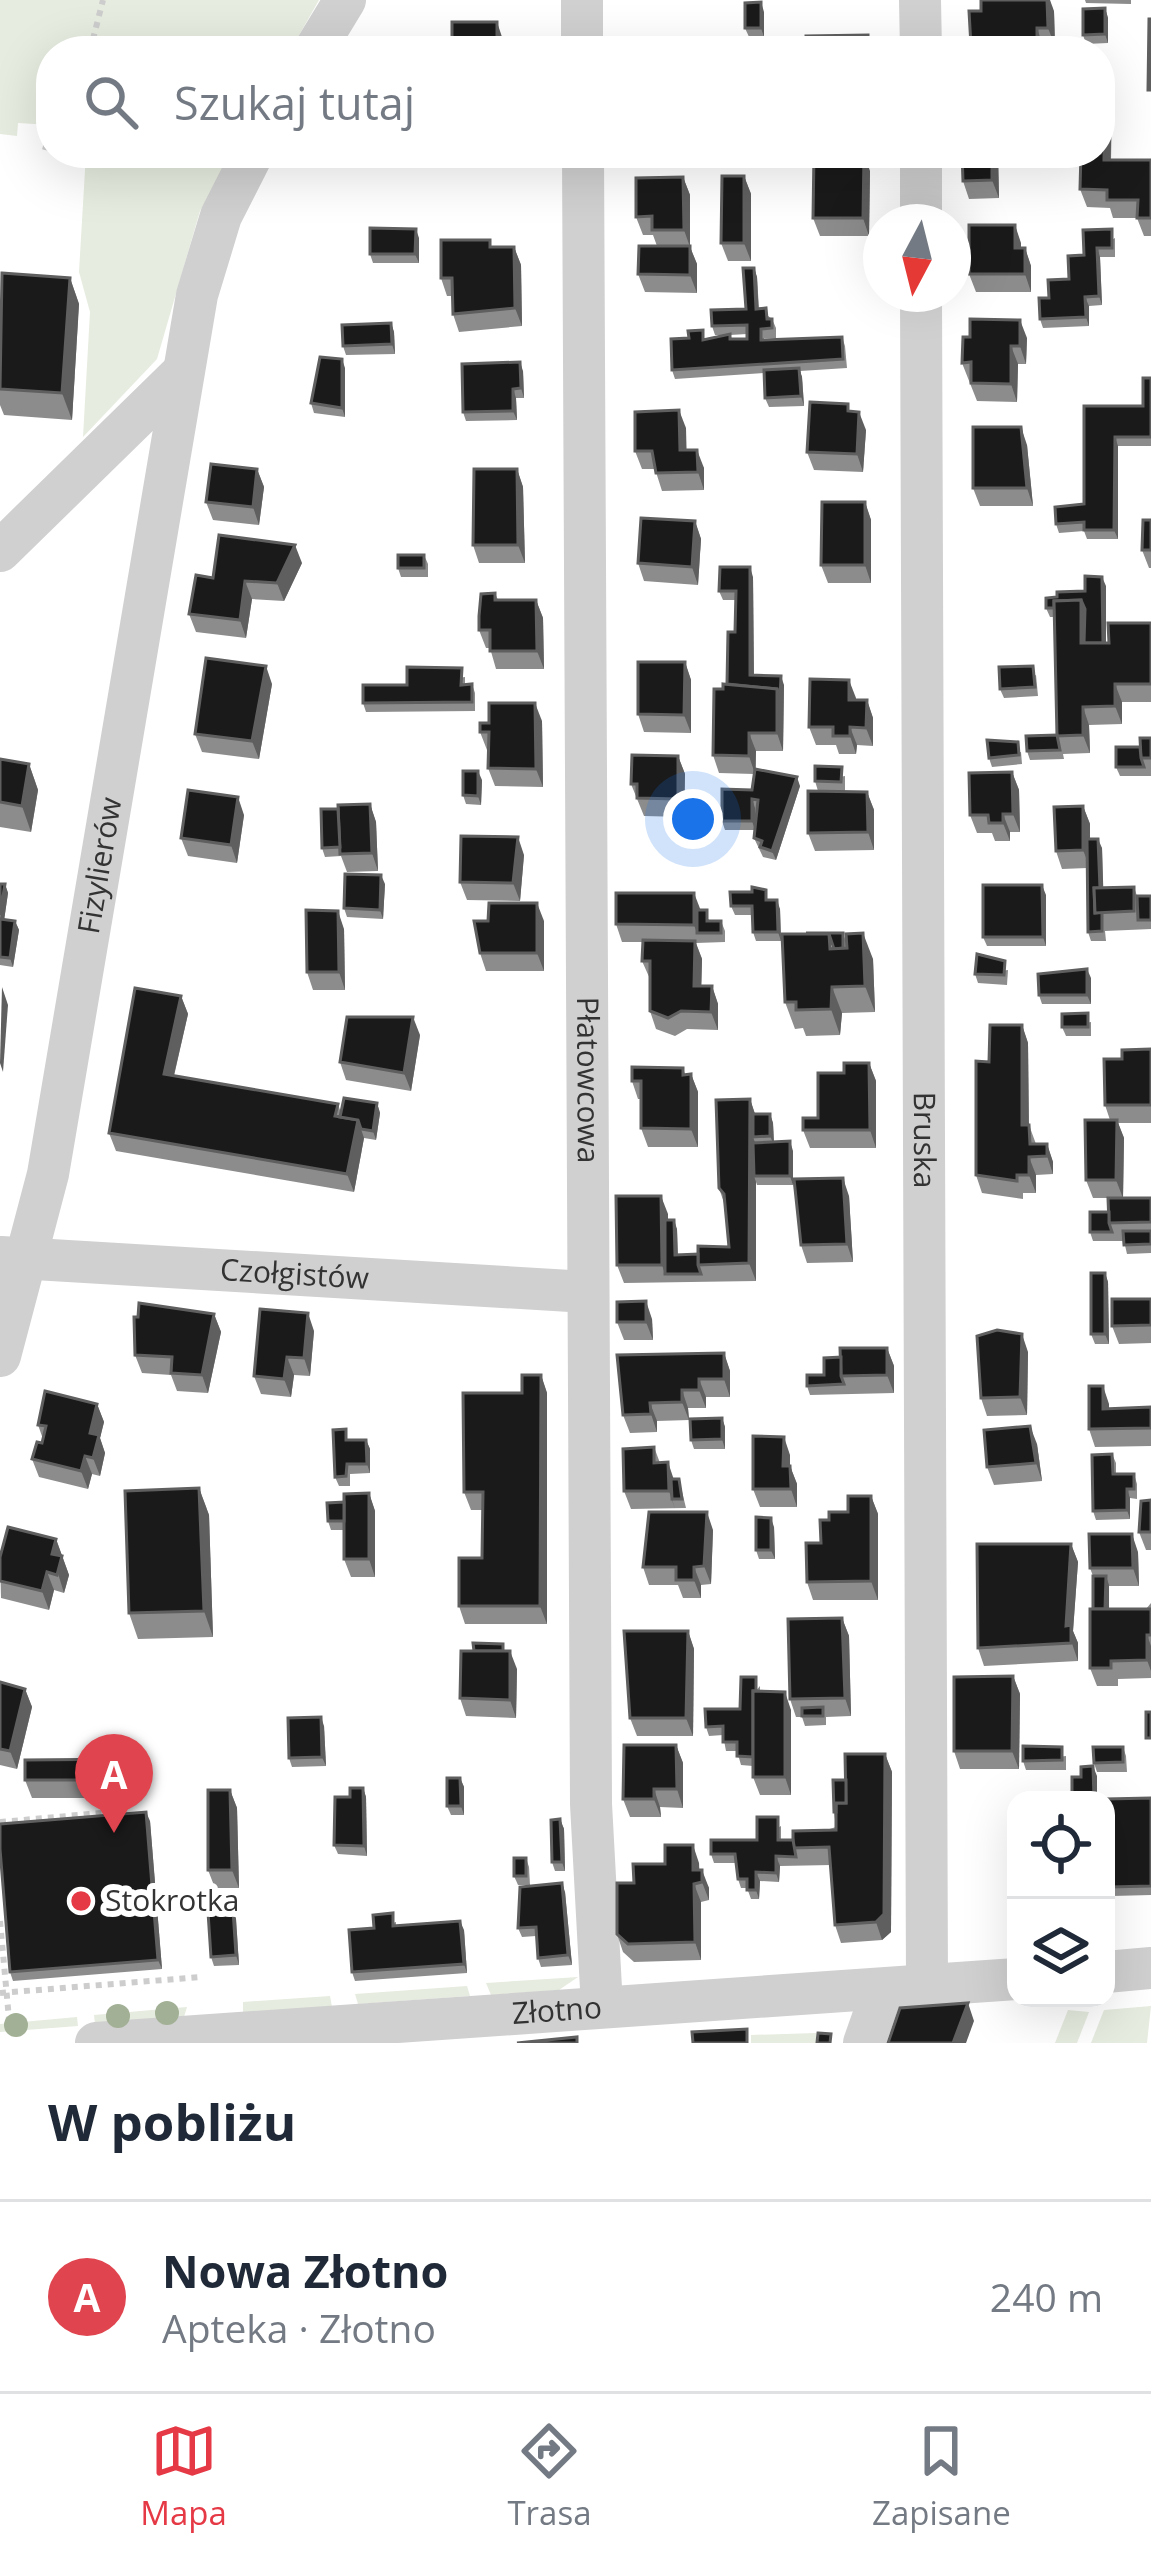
<!DOCTYPE html>
<html lang="pl">
<head>
<meta charset="utf-8">
<style>
	body { margin:0; font-family:"Open Sans",sans-serif; background:#f6f6f7; color:#1f2937 }
	.controls { position:absolute; right:36px; bottom:36px; display:grid; overflow:hidden; border-radius:24px; box-shadow:0 12px 48px #0002 }
	.controls button { width:108px; height:108px; display:grid; place-items:center; padding:0; border:0; border-bottom:3px solid #e0e1e3; background:#fff; color:#1f2937; font:60px sans-serif }
	.compass { position:absolute; left:863px; top:204px; width:108px; height:108px; border-radius:50%; background:#fff; box-shadow:0 12px 48px #0002; rotate:187deg }
	.you { position:absolute; left:693px; top:819px; width:42px; height:42px; margin:-30px; border:9px solid #fff; border-radius:50%; background:#1a73e8; box-shadow:0 0 0 18px #1a73e833 }
	.badge { display:grid; place-items:center; width:78px; height:78px; border-radius:50%; background:#e63946; color:#fff; font-size:39px; font-weight:700 }
	.pin { position:absolute; translate:-50% -99px; filter:drop-shadow(0 3px 6px #0008) }
	.pin::after { content:''; position:absolute; top:63px; width:42px; height:36px; background:inherit; clip-path:polygon(0 0,100% 0,50% 100%) }
	.list { margin:0; padding:0; list-style:none }
	h2 { display:flex; justify-content:space-between; align-items:center; height:156px; margin:0; padding:0 48px; font-size:51px }
	h2 small { font-size:39px; font-weight:400; color:#747a83 }
	.list li { display:grid; grid-template-columns:78px 1fr auto; gap:36px; align-items:center; box-sizing:border-box; height:192px; padding:0 48px; border-top:3px solid #e0e1e3 }
	.list b { display:block; font-size:45px; white-space:nowrap }
	.list p { margin:0; font-size:39px; white-space:nowrap; color:#747a83 }
	.list em { font-size:39px; font-style:normal; color:#747a83 }
	.icon { flex:none; width:66px; height:66px; fill:none; stroke:currentColor; stroke-width:2; stroke-linecap:round; stroke-linejoin:round }
	.map { position:relative; flex:none; width:1151px; height:2043px; overflow:hidden }
	.search { position:absolute; background:#fff; box-shadow:0 12px 48px #0002; left:36px; right:36px; top:36px; height:132px; display:flex; align-items:center; gap:30px; box-sizing:border-box; padding:0 42px; border-radius:48px; color:#747a83; font-size:45px }
	.sheet { height:348px; background:#fff }
	nav { display:flex; justify-content:space-around; align-items:center; box-sizing:border-box; height:168px; border-top:3px solid #e0e1e3; background:#fff; font-size:33px; color:#747a83 }
	nav a { display:grid; justify-items:center; gap:6px }
	nav .on { color:#e63946 }
	.map>svg:first-child { display:block }
</style>
</head>
<body>
<div class="map">
<svg width="1151" height="2043" viewBox="0 0 1151 2043">
	<rect width="100%" height="100%" fill="#fff"/>
	<!-- green -->
	<g fill="#e6ecdf">
		<path d="M 0,0 L 319,0 L 290,51 L 51,51 L 51,125 L 18,123 L 17,136 L 0,134 Z"/>
		<path d="M 86,153 L 233,153 L 200,211 L 157,359 L 83,437 L 90,312 L 79,272 Z"/>
		<path d="M 578,1977 L 559,1990 L 491,1995 L 486,1983 Z"/>
		<path d="M 467,1986 L 470,1996 L 358,2004 L 355,1994 Z"/>
		<path d="M 330,1996 L 332,2007 L 243,2013 L 243,2002 Z"/>
		<path d="M 1151,2006 L 1147,2043 L 1091,2043 L 1104,2010 Z"/>
		<path d="M 187,2007 L 184,2017 L 95,2024 L 94,2015 Z"/>
		<path d="M 1068,2010 L 1089,2012 L 1077,2043 L 1055,2043 Z"/>
		<path d="M 77,2017 L 78,2026 L 0,2032 L 0,2024 Z"/>
		<path d="M 816,2033 L 816,2043 L 751,2043 L 751,2035 Z"/>
	</g>
	<g fill="none" stroke-linecap="round" stroke-linejoin="round">
		<!-- path -->
		<g stroke="#cdcdcd" stroke-width="6" stroke-dasharray="6 6" stroke-linecap="butt">
			<path d="M 90,51 L 103,0"/>
			<path d="M 45,150 L 51,128"/>
			<path d="M 0,1822 L 112,1812"/>
			<path d="M 0,1921 L 9,2019"/>
			<path d="M 0,1993 L 201,1977"/>
		</g>
		<!-- minor -->
		<g stroke="#d0d0d0" stroke-width="42">
			<path d="M 582,0 L 582,51"/>
			<path d="M 920,0 L 921,51"/>
			<path d="M 314,51 L 345,0"/>
			<path id="s1" d="M 583,153 L 591,1804 L 602,2007"/>
			<path d="M 921,153 L 921,222"/>
			<path id="s2" d="M 921,294 L 927,1985"/>
			<path d="M 0,551 L 182,373"/>
			<path id="s3" d="M 1,1257 L 587,1292"/>
			<path id="s4" d="M 0,1356 L 48,1174 L 197,295 L 221,216 L 253,153"/>
			<path d="M 1106,1972 L 1151,1968"/>
			<path id="s5" d="M 96,2043 L 1016,1979"/>
			<path d="M 864,2043 L 883,1989"/>
		</g>
	</g>
	<!-- trees -->
	<g fill="#a2b095">
		<circle cx="167" cy="2013" r="12"/>
		<circle cx="118" cy="2016" r="12"/>
		<circle cx="16" cy="2025" r="12"/>
	</g>
	<!-- wall -->
	<g fill="#8c8c8c" fill-rule="evenodd">
		<path d="M 1085,0 L 1131,0 L 1131,4 L 1086,3 Z"/>
		<path d="M 1105,8 L 1108,18 L 1108,43 L 1086,44 L 1083,35 Z"/>
		<path d="M 1054,11 L 1055,46 L 1043,46 L 1043,51 L 972,51 L 971,46 Z"/>
		<path d="M 764,12 L 764,37 L 749,37 L 745,28 Z"/>
		<path d="M 1105,90 L 1112,108 L 1111,160 L 1151,160 L 1151,236 L 1144,236 L 1137,218 L 1113,218 L 1110,208 L 1087,207 L 1080,189 Z"/>
		<path d="M 998,153 L 999,198 L 969,199 L 963,181 Z"/>
		<path d="M 870,171 L 869,236 L 820,236 L 813,218 Z"/>
		<path d="M 744,176 L 751,194 L 751,261 L 728,261 L 721,243 Z"/>
		<path d="M 683,177 L 690,195 L 690,247 L 697,264 L 697,293 L 645,292 L 638,274 L 657,246 L 653,235 L 643,235 L 636,217 Z"/>
		<path d="M 1015,225 L 1021,248 L 1025,248 L 1031,266 L 1031,292 L 976,292 L 969,274 Z"/>
		<path d="M 419,238 L 419,263 L 373,263 L 370,254 Z"/>
		<path d="M 1115,238 L 1115,257 L 1100,257 L 1102,305 L 1089,306 L 1089,326 L 1043,328 L 1040,319 L 1049,298 L 1069,279 L 1084,255 Z"/>
		<path d="M 492,247 L 514,247 L 521,265 L 522,326 L 459,332 L 453,314 L 452,296 L 447,296 L 441,278 Z"/>
		<path d="M 754,268 L 757,277 L 759,309 L 772,319 L 776,328 L 776,338 L 764,338 L 764,340 L 842,337 L 845,346 L 847,368 L 800,371 L 802,377 L 804,406 L 769,407 L 765,398 L 764,373 L 675,379 L 672,370 L 706,339 L 725,335 L 715,335 L 712,326 L 746,309 ZM 747,334 L 747,339 L 732,339 L 730,335 Z"/>
		<path d="M 70,278 L 79,304 L 72,420 L 4,415 L 0,405 L 0,299 Z"/>
		<path d="M 391,323 L 394,332 L 395,354 L 346,355 L 343,346 Z"/>
		<path d="M 1027,338 L 1026,364 L 1018,364 L 1017,402 L 977,401 L 962,363 Z"/>
		<path d="M 345,368 L 345,417 L 314,413 L 311,403 Z"/>
		<path d="M 523,371 L 524,398 L 516,398 L 517,420 L 466,421 L 463,412 Z"/>
		<path d="M 1151,378 L 1151,446 L 1118,446 L 1118,539 L 1087,539 L 1084,531 L 1059,533 L 1056,524 L 1084,504 L 1084,406 L 1143,406 Z"/>
		<path d="M 686,428 L 686,450 L 704,468 L 704,490 L 662,491 L 655,469 L 642,469 L 635,451 Z"/>
		<path d="M 866,430 L 863,472 L 814,470 L 807,452 Z"/>
		<path d="M 1027,445 L 1033,506 L 980,506 L 973,488 Z"/>
		<path d="M 257,469 L 264,487 L 259,525 L 213,520 L 206,502 Z"/>
		<path d="M 517,469 L 523,487 L 525,563 L 479,563 L 473,545 Z"/>
		<path d="M 865,502 L 871,520 L 871,583 L 828,583 L 821,565 Z"/>
		<path d="M 1151,520 L 1151,568 L 1149,568 L 1142,550 Z"/>
		<path d="M 695,521 L 701,539 L 698,585 L 644,581 L 638,563 Z"/>
		<path d="M 424,555 L 428,564 L 428,577 L 401,577 L 398,568 Z"/>
		<path d="M 302,563 L 284,601 L 252,599 L 246,638 L 196,632 L 189,614 L 213,578 Z"/>
		<path d="M 753,577 L 754,676 L 784,685 L 783,751 L 756,751 L 756,769 L 800,786 L 776,860 L 763,857 L 754,838 L 755,830 L 725,830 L 722,821 L 752,790 L 754,774 L 719,773 L 713,755 L 735,632 L 736,600 L 723,600 L 719,591 Z"/>
		<path d="M 1106,586 L 1106,643 L 1151,623 L 1151,702 L 1122,702 L 1122,724 L 1089,725 L 1090,753 L 1063,754 L 1064,759 L 1030,760 L 1027,751 L 1057,735 L 1054,617 L 1050,617 L 1046,608 L 1057,597 Z"/>
		<path d="M 495,593 L 498,600 L 536,600 L 543,618 L 544,669 L 496,669 L 490,648 L 486,648 L 479,630 Z"/>
		<path d="M 685,662 L 691,680 L 691,733 L 644,732 L 638,714 Z"/>
		<path d="M 1036,675 L 1038,696 L 1004,698 L 1000,689 Z"/>
		<path d="M 465,677 L 465,684 L 472,684 L 475,693 L 475,711 L 366,712 L 363,703 L 407,685 Z"/>
		<path d="M 272,684 L 259,759 L 202,752 L 195,734 Z"/>
		<path d="M 856,698 L 856,700 L 867,700 L 873,718 L 873,746 L 857,745 L 856,754 L 839,754 L 836,745 L 816,745 L 809,727 Z"/>
		<path d="M 542,721 L 543,787 L 495,786 L 488,768 L 488,750 L 487,750 L 480,732 Z"/>
		<path d="M 1151,738 L 1151,776 L 1120,776 L 1116,767 Z"/>
		<path d="M 1021,752 L 1022,764 L 992,767 L 989,758 Z"/>
		<path d="M 678,756 L 685,774 L 684,817 L 644,816 L 631,784 Z"/>
		<path d="M 0,759 L 29,764 L 38,790 L 31,832 L 0,827 Z"/>
		<path d="M 1012,772 L 1019,790 L 1020,832 L 1010,832 L 1010,841 L 995,841 L 992,833 L 977,833 L 970,815 Z"/>
		<path d="M 845,776 L 845,791 L 818,791 L 815,781 Z"/>
		<path d="M 482,780 L 481,805 L 466,804 L 463,795 Z"/>
		<path d="M 867,792 L 874,810 L 874,850 L 815,851 L 808,833 Z"/>
		<path d="M 370,804 L 376,822 L 378,871 L 347,872 L 341,856 L 325,857 L 322,848 L 338,809 Z"/>
		<path d="M 1083,806 L 1090,824 L 1090,839 L 1102,848 L 1103,888 L 1134,887 L 1137,896 L 1151,896 L 1151,929 L 1105,931 L 1106,941 L 1091,941 L 1088,932 L 1087,868 L 1062,869 L 1056,851 Z"/>
		<path d="M 244,815 L 237,863 L 188,856 L 181,838 Z"/>
		<path d="M 524,855 L 520,901 L 467,900 L 460,882 Z"/>
		<path d="M 0,884 L 5,884 L 8,893 L 4,920 L 15,921 L 19,930 L 13,967 L 0,965 Z"/>
		<path d="M 385,884 L 383,919 L 347,917 L 344,908 Z"/>
		<path d="M 1046,895 L 1046,946 L 987,946 L 983,937 Z"/>
		<path d="M 770,900 L 780,909 L 781,941 L 756,941 L 753,932 L 753,915 L 735,915 L 731,906 Z"/>
		<path d="M 700,910 L 710,921 L 721,921 L 725,931 L 725,942 L 696,943 L 702,959 L 701,986 L 712,986 L 718,1004 L 718,1030 L 687,1029 L 675,1036 L 656,1029 L 650,1011 L 650,979 L 642,961 L 643,942 L 622,942 L 616,924 Z"/>
		<path d="M 488,921 L 544,921 L 544,971 L 486,971 L 480,953 Z"/>
		<path d="M 344,929 L 345,990 L 313,990 L 307,972 Z"/>
		<path d="M 843,933 L 846,942 L 873,959 L 875,1012 L 842,1013 L 840,1035 L 806,1036 L 803,1028 L 795,1029 L 785,1002 Z"/>
		<path d="M 1008,970 L 1007,985 L 978,983 L 975,974 Z"/>
		<path d="M 1091,978 L 1091,1004 L 1042,1004 L 1039,995 Z"/>
		<path d="M 181,996 L 188,1014 L 174,1076 L 338,1104 L 341,1113 L 377,1103 L 380,1113 L 376,1140 L 364,1138 L 354,1192 L 116,1151 L 109,1133 Z"/>
		<path d="M 1091,1022 L 1091,1036 L 1066,1036 L 1062,1027 Z"/>
		<path d="M 1022,1025 L 1028,1043 L 1029,1125 L 1036,1144 L 1047,1144 L 1053,1162 L 1053,1174 L 1036,1175 L 1036,1193 L 1023,1193 L 1023,1199 L 982,1193 L 976,1175 L 989,1062 Z"/>
		<path d="M 420,1035 L 411,1091 L 346,1080 L 340,1062 Z"/>
		<path d="M 1151,1049 L 1151,1123 L 1118,1123 L 1124,1138 L 1123,1198 L 1151,1198 L 1151,1253 L 1127,1254 L 1124,1241 L 1093,1241 L 1090,1232 L 1109,1212 L 1108,1198 L 1093,1198 L 1086,1180 L 1110,1120 L 1105,1105 L 1122,1059 Z"/>
		<path d="M 869,1063 L 876,1081 L 876,1148 L 810,1148 L 803,1130 L 818,1118 L 844,1073 Z"/>
		<path d="M 683,1068 L 685,1074 L 691,1074 L 698,1092 L 698,1147 L 648,1147 L 641,1128 L 641,1099 L 638,1099 L 632,1081 Z"/>
		<path d="M 750,1099 L 755,1114 L 770,1114 L 773,1123 L 774,1142 L 793,1151 L 793,1185 L 757,1185 L 756,1182 L 756,1281 L 624,1283 L 617,1265 L 661,1196 L 668,1220 L 677,1229 L 678,1255 L 698,1254 L 729,1247 L 725,1206 L 719,1188 Z"/>
		<path d="M 849,1196 L 853,1262 L 807,1263 L 801,1245 Z"/>
		<path d="M 1105,1273 L 1108,1282 L 1109,1344 L 1095,1344 L 1091,1334 Z"/>
		<path d="M 1151,1299 L 1151,1343 L 1119,1344 L 1112,1326 Z"/>
		<path d="M 214,1314 L 221,1332 L 208,1393 L 177,1391 L 171,1375 L 142,1373 L 135,1355 Z"/>
		<path d="M 652,1319 L 653,1340 L 624,1340 L 617,1322 Z"/>
		<path d="M 314,1331 L 310,1376 L 294,1375 L 291,1397 L 261,1394 L 254,1376 Z"/>
		<path d="M 887,1348 L 894,1366 L 894,1393 L 810,1395 L 807,1386 L 824,1375 L 841,1357 Z"/>
		<path d="M 1028,1352 L 1027,1415 L 987,1416 L 981,1398 Z"/>
		<path d="M 724,1353 L 730,1371 L 730,1397 L 706,1397 L 706,1408 L 688,1408 L 689,1420 L 657,1421 L 657,1432 L 630,1433 L 623,1415 Z"/>
		<path d="M 541,1375 L 547,1393 L 547,1624 L 465,1624 L 459,1606 L 482,1558 L 483,1510 L 471,1510 L 464,1492 L 522,1393 Z"/>
		<path d="M 97,1404 L 104,1422 L 100,1438 L 105,1453 L 100,1476 L 92,1474 L 88,1489 L 39,1477 L 32,1459 L 43,1439 L 38,1425 Z"/>
		<path d="M 1109,1404 L 1109,1409 L 1151,1407 L 1151,1446 L 1095,1447 L 1089,1429 Z"/>
		<path d="M 722,1418 L 725,1427 L 725,1449 L 694,1449 L 691,1440 Z"/>
		<path d="M 349,1440 L 366,1440 L 370,1449 L 370,1473 L 350,1474 L 350,1486 L 339,1486 L 335,1477 Z"/>
		<path d="M 1037,1444 L 1042,1481 L 994,1485 L 987,1467 Z"/>
		<path d="M 654,1447 L 660,1463 L 674,1479 L 679,1479 L 686,1508 L 631,1509 L 624,1491 Z"/>
		<path d="M 1112,1454 L 1116,1463 L 1116,1474 L 1134,1474 L 1137,1484 L 1137,1499 L 1130,1498 L 1130,1519 L 1096,1520 L 1093,1511 Z"/>
		<path d="M 790,1455 L 790,1466 L 797,1484 L 797,1507 L 760,1507 L 753,1489 Z"/>
		<path d="M 199,1488 L 209,1515 L 213,1637 L 138,1639 L 129,1613 Z"/>
		<path d="M 369,1493 L 375,1511 L 375,1577 L 351,1577 L 344,1559 L 344,1530 L 331,1530 L 328,1521 L 344,1502 Z"/>
		<path d="M 871,1496 L 878,1514 L 878,1600 L 813,1600 L 807,1582 L 829,1520 L 848,1512 Z"/>
		<path d="M 1151,1500 L 1151,1550 L 1146,1550 L 1139,1532 Z"/>
		<path d="M 774,1527 L 775,1559 L 759,1559 L 756,1550 Z"/>
		<path d="M 713,1530 L 711,1584 L 701,1585 L 701,1598 L 683,1598 L 678,1585 L 649,1585 L 643,1567 Z"/>
		<path d="M 56,1539 L 69,1575 L 64,1593 L 54,1590 L 49,1610 L 1,1598 L 0,1557 Z"/>
		<path d="M 1071,1544 L 1078,1562 L 1073,1631 L 1078,1643 L 1078,1661 L 984,1666 L 978,1648 Z"/>
		<path d="M 1138,1552 L 1139,1586 L 1109,1586 L 1109,1609 L 1146,1609 L 1151,1603 L 1151,1678 L 1118,1679 L 1118,1686 L 1097,1686 L 1090,1668 L 1093,1576 L 1090,1568 Z"/>
		<path d="M 842,1618 L 849,1636 L 851,1716 L 826,1717 L 826,1725 L 805,1726 L 802,1717 L 796,1717 L 790,1699 Z"/>
		<path d="M 688,1631 L 694,1649 L 693,1736 L 637,1736 L 630,1718 Z"/>
		<path d="M 517,1669 L 516,1718 L 466,1716 L 460,1698 Z"/>
		<path d="M 1013,1676 L 1020,1694 L 1019,1769 L 960,1769 L 954,1751 Z"/>
		<path d="M 0,1682 L 25,1689 L 32,1707 L 17,1769 L 0,1765 Z"/>
		<path d="M 760,1686 L 760,1692 L 791,1710 L 791,1795 L 760,1795 L 753,1777 L 753,1766 L 741,1765 L 737,1751 L 726,1751 L 723,1735 L 709,1736 L 706,1727 L 740,1709 Z"/>
		<path d="M 324,1726 L 326,1766 L 292,1767 L 289,1758 Z"/>
		<path d="M 676,1745 L 683,1763 L 683,1808 L 660,1807 L 661,1817 L 630,1817 L 623,1799 Z"/>
		<path d="M 1123,1747 L 1126,1756 L 1127,1772 L 1097,1772 L 1094,1763 Z"/>
		<path d="M 885,1754 L 892,1772 L 891,1932 L 882,1940 L 841,1943 L 835,1925 L 831,1865 L 780,1866 L 779,1882 L 760,1881 L 759,1899 L 751,1899 L 747,1888 L 741,1888 L 738,1879 L 736,1863 L 714,1863 L 711,1854 L 757,1840 L 781,1826 L 781,1840 L 793,1840 L 836,1827 L 834,1812 L 846,1780 Z"/>
		<path d="M 1066,1756 L 1066,1770 L 1026,1770 L 1023,1761 Z"/>
		<path d="M 136,1759 L 143,1778 L 143,1798 L 32,1798 L 25,1780 Z"/>
		<path d="M 460,1778 L 464,1787 L 464,1815 L 451,1815 L 447,1806 Z"/>
		<path d="M 363,1788 L 366,1797 L 367,1856 L 338,1854 L 334,1845 L 350,1797 Z"/>
		<path d="M 230,1790 L 237,1808 L 239,1888 L 215,1888 L 208,1870 Z"/>
		<path d="M 1151,1798 L 1151,1895 L 1112,1896 L 1109,1887 Z"/>
		<path d="M 560,1819 L 564,1829 L 565,1871 L 555,1871 L 552,1862 Z"/>
		<path d="M 150,1821 L 162,1969 L 13,1981 L 10,1972 Z"/>
		<path d="M 526,1858 L 529,1867 L 530,1885 L 518,1885 L 514,1876 Z"/>
		<path d="M 699,1863 L 699,1870 L 709,1888 L 709,1900 L 701,1902 L 701,1960 L 634,1962 L 623,1952 L 617,1934 L 634,1883 Z"/>
		<path d="M 565,1892 L 572,1965 L 541,1967 L 538,1958 L 536,1936 L 522,1937 L 518,1928 Z"/>
		<path d="M 233,1910 L 236,1919 L 239,1965 L 214,1966 L 211,1957 Z"/>
		<path d="M 396,1922 L 396,1926 L 464,1930 L 467,1973 L 355,1981 L 352,1972 L 374,1928 Z"/>
	</g>
	<!-- shaded-wall -->
	<g fill="#5f5f5f">
		<path d="M 1047,0 L 1050,0 L 1054,11 L 1055,46 L 1048,28 Z"/>
		<path d="M 761,2 L 764,12 L 764,37 L 761,28 Z"/>
		<path d="M 1105,8 L 1108,18 L 1108,43 L 1105,34 Z"/>
		<path d="M 497,22 L 503,40 L 503,51 L 497,51 Z"/>
		<path d="M 1037,28 L 1043,46 L 1043,51 L 1040,51 L 1037,44 Z"/>
		<path d="M 1105,90 L 1112,108 L 1110,178 L 1104,160 Z"/>
		<path d="M 864,153 L 870,171 L 869,236 L 863,218 Z"/>
		<path d="M 992,153 L 998,153 L 999,198 L 992,180 Z"/>
		<path d="M 744,176 L 751,194 L 751,261 L 744,243 Z"/>
		<path d="M 683,177 L 690,195 L 690,247 L 697,264 L 697,293 L 690,275 L 690,247 L 684,230 Z"/>
		<path d="M 1015,225 L 1021,243 L 1021,266 L 1015,248 Z"/>
		<path d="M 416,229 L 419,238 L 419,263 L 415,254 Z"/>
		<path d="M 514,247 L 521,265 L 522,326 L 515,308 Z"/>
		<path d="M 1025,248 L 1031,266 L 1031,292 L 1025,274 Z"/>
		<path d="M 1097,248 L 1100,257 L 1102,305 L 1099,296 Z"/>
		<path d="M 754,268 L 757,277 L 759,318 L 756,309 Z"/>
		<path d="M 70,278 L 79,304 L 72,420 L 62,393 Z"/>
		<path d="M 1085,297 L 1089,306 L 1089,326 L 1086,317 Z"/>
		<path d="M 1020,320 L 1027,338 L 1026,364 L 1020,346 Z"/>
		<path d="M 391,323 L 394,332 L 395,354 L 392,344 Z"/>
		<path d="M 1011,346 L 1018,364 L 1017,402 L 1011,384 Z"/>
		<path d="M 342,359 L 345,368 L 345,417 L 342,408 Z"/>
		<path d="M 520,362 L 523,371 L 524,398 L 521,388 Z"/>
		<path d="M 799,368 L 802,377 L 804,406 L 801,396 Z"/>
		<path d="M 513,389 L 516,398 L 517,420 L 513,411 Z"/>
		<path d="M 679,410 L 686,428 L 687,468 L 680,450 Z"/>
		<path d="M 859,412 L 866,430 L 863,472 L 857,454 Z"/>
		<path d="M 1021,427 L 1027,445 L 1033,506 L 1027,488 Z"/>
		<path d="M 1115,437 L 1118,446 L 1118,539 L 1114,530 Z"/>
		<path d="M 697,450 L 704,468 L 704,490 L 698,472 Z"/>
		<path d="M 257,469 L 264,487 L 259,525 L 253,507 Z"/>
		<path d="M 517,469 L 523,487 L 525,563 L 518,545 Z"/>
		<path d="M 865,502 L 871,520 L 871,583 L 865,565 Z"/>
		<path d="M 695,521 L 701,539 L 698,585 L 692,567 Z"/>
		<path d="M 295,545 L 302,563 L 284,601 L 277,583 Z"/>
		<path d="M 750,567 L 753,577 L 754,685 L 750,675 Z"/>
		<path d="M 1102,577 L 1106,586 L 1106,661 L 1103,652 Z"/>
		<path d="M 245,581 L 252,599 L 246,638 L 240,620 Z"/>
		<path d="M 536,600 L 543,618 L 544,669 L 537,651 Z"/>
		<path d="M 1081,600 L 1088,618 L 1084,652 L 1081,643 Z"/>
		<path d="M 685,662 L 691,680 L 691,733 L 684,715 Z"/>
		<path d="M 266,666 L 272,684 L 259,759 L 252,741 Z"/>
		<path d="M 781,676 L 784,685 L 783,751 L 777,733 L 777,689 Z"/>
		<path d="M 849,680 L 856,698 L 855,718 L 849,700 Z"/>
		<path d="M 1115,684 L 1122,702 L 1122,724 L 1115,706 Z"/>
		<path d="M 867,700 L 873,718 L 873,746 L 866,728 Z"/>
		<path d="M 535,703 L 542,721 L 543,787 L 536,769 Z"/>
		<path d="M 1083,707 L 1089,725 L 1090,753 L 1083,735 Z"/>
		<path d="M 850,727 L 857,745 L 856,754 L 850,736 Z"/>
		<path d="M 749,733 L 756,751 L 755,774 L 749,756 Z"/>
		<path d="M 678,756 L 685,774 L 684,817 L 678,799 Z"/>
		<path d="M 29,764 L 38,790 L 31,832 L 22,806 Z"/>
		<path d="M 478,771 L 482,780 L 481,805 L 478,796 Z"/>
		<path d="M 1012,772 L 1019,790 L 1020,832 L 1013,814 Z"/>
		<path d="M 797,777 L 800,786 L 776,860 L 772,851 Z"/>
		<path d="M 867,792 L 874,810 L 874,850 L 868,832 Z"/>
		<path d="M 238,797 L 244,815 L 237,863 L 231,845 Z"/>
		<path d="M 752,799 L 755,808 L 755,830 L 752,821 Z"/>
		<path d="M 370,804 L 376,822 L 378,871 L 372,853 Z"/>
		<path d="M 1083,806 L 1090,824 L 1090,868 L 1083,850 Z"/>
		<path d="M 1003,814 L 1010,832 L 1010,841 L 1003,823 Z"/>
		<path d="M 518,837 L 524,855 L 520,901 L 513,883 Z"/>
		<path d="M 1098,839 L 1102,848 L 1104,912 L 1102,912 Z"/>
		<path d="M 381,875 L 385,884 L 383,919 L 380,910 Z"/>
		<path d="M 5,884 L 8,893 L 3,928 L 0,920 Z"/>
		<path d="M 1042,885 L 1046,895 L 1046,946 L 1043,937 Z"/>
		<path d="M 694,893 L 701,911 L 697,933 L 694,925 Z"/>
		<path d="M 777,900 L 780,909 L 781,941 L 778,932 Z"/>
		<path d="M 537,903 L 544,921 L 544,971 L 537,953 Z"/>
		<path d="M 338,911 L 344,929 L 345,990 L 339,972 Z"/>
		<path d="M 15,921 L 19,930 L 13,967 L 10,958 Z"/>
		<path d="M 863,933 L 873,959 L 875,1012 L 865,986 Z"/>
		<path d="M 695,941 L 702,959 L 701,1004 L 694,986 Z"/>
		<path d="M 1087,969 L 1091,978 L 1091,1004 L 1087,995 Z"/>
		<path d="M 712,986 L 718,1004 L 718,1030 L 711,1012 Z"/>
		<path d="M 2,987 L 8,1005 L 3,1072 L 0,1063 Z"/>
		<path d="M 832,987 L 842,1013 L 840,1035 L 831,1009 Z"/>
		<path d="M 181,996 L 188,1014 L 170,1092 L 164,1074 Z"/>
		<path d="M 413,1017 L 420,1035 L 411,1091 L 404,1073 Z"/>
		<path d="M 1022,1025 L 1028,1043 L 1029,1143 L 1022,1125 Z"/>
		<path d="M 869,1063 L 876,1081 L 876,1148 L 870,1130 Z"/>
		<path d="M 691,1074 L 698,1092 L 698,1147 L 691,1129 Z"/>
		<path d="M 750,1099 L 756,1117 L 753,1137 L 756,1145 L 754,1176 L 756,1182 L 756,1281 L 749,1263 Z"/>
		<path d="M 377,1103 L 380,1113 L 376,1140 L 373,1131 Z"/>
		<path d="M 770,1114 L 773,1123 L 774,1145 L 770,1136 Z"/>
		<path d="M 358,1120 L 364,1138 L 354,1192 L 347,1174 Z"/>
		<path d="M 1117,1120 L 1124,1138 L 1123,1198 L 1116,1180 Z"/>
		<path d="M 790,1141 L 793,1151 L 793,1185 L 790,1176 Z"/>
		<path d="M 1047,1144 L 1053,1162 L 1053,1174 L 1047,1156 Z"/>
		<path d="M 1029,1157 L 1036,1175 L 1036,1193 L 1029,1175 Z"/>
		<path d="M 843,1178 L 849,1196 L 853,1262 L 847,1244 Z"/>
		<path d="M 661,1196 L 668,1214 L 668,1274 L 665,1274 L 662,1265 Z"/>
		<path d="M 674,1220 L 677,1229 L 678,1264 L 675,1255 Z"/>
		<path d="M 1105,1273 L 1108,1282 L 1109,1344 L 1105,1334 Z"/>
		<path d="M 646,1301 L 652,1319 L 653,1340 L 646,1322 Z"/>
		<path d="M 308,1313 L 314,1331 L 310,1376 L 304,1358 Z"/>
		<path d="M 214,1314 L 221,1332 L 208,1393 L 202,1375 Z"/>
		<path d="M 1022,1334 L 1028,1352 L 1027,1415 L 1020,1397 Z"/>
		<path d="M 887,1348 L 894,1366 L 894,1393 L 887,1375 Z"/>
		<path d="M 724,1353 L 730,1371 L 730,1397 L 724,1379 Z"/>
		<path d="M 287,1357 L 294,1375 L 291,1397 L 284,1379 Z"/>
		<path d="M 541,1375 L 547,1393 L 547,1624 L 540,1606 Z"/>
		<path d="M 699,1379 L 706,1397 L 706,1408 L 699,1390 Z"/>
		<path d="M 1103,1386 L 1109,1404 L 1109,1427 L 1103,1409 Z"/>
		<path d="M 682,1390 L 688,1408 L 689,1420 L 682,1402 Z"/>
		<path d="M 650,1403 L 657,1421 L 657,1432 L 651,1414 Z"/>
		<path d="M 97,1404 L 104,1422 L 100,1438 L 105,1453 L 100,1476 L 93,1458 L 90,1433 Z"/>
		<path d="M 722,1418 L 725,1427 L 725,1449 L 722,1439 Z"/>
		<path d="M 1030,1426 L 1037,1444 L 1042,1481 L 1036,1463 Z"/>
		<path d="M 784,1437 L 790,1455 L 790,1484 L 783,1466 Z"/>
		<path d="M 366,1440 L 370,1449 L 370,1473 L 367,1464 Z"/>
		<path d="M 85,1456 L 92,1474 L 88,1489 L 81,1471 Z"/>
		<path d="M 668,1462 L 674,1480 L 672,1499 L 675,1509 L 669,1491 Z"/>
		<path d="M 790,1466 L 797,1484 L 797,1507 L 791,1489 Z"/>
		<path d="M 199,1488 L 209,1515 L 213,1637 L 204,1611 Z"/>
		<path d="M 1127,1489 L 1130,1498 L 1130,1519 L 1127,1510 Z"/>
		<path d="M 369,1493 L 375,1511 L 375,1577 L 369,1559 Z"/>
		<path d="M 871,1496 L 878,1514 L 878,1600 L 871,1581 Z"/>
		<path d="M 707,1512 L 713,1530 L 711,1584 L 704,1566 Z"/>
		<path d="M 771,1518 L 774,1527 L 775,1559 L 771,1550 Z"/>
		<path d="M 1132,1534 L 1138,1552 L 1139,1586 L 1133,1568 Z"/>
		<path d="M 56,1539 L 69,1575 L 64,1593 L 52,1554 Z"/>
		<path d="M 1071,1544 L 1078,1562 L 1073,1631 L 1078,1643 L 1078,1661 L 1066,1626 Z"/>
		<path d="M 694,1567 L 701,1585 L 701,1598 L 694,1580 Z"/>
		<path d="M 47,1572 L 54,1590 L 49,1610 L 42,1591 Z"/>
		<path d="M 1106,1576 L 1109,1585 L 1109,1627 L 1105,1618 Z"/>
		<path d="M 842,1618 L 849,1636 L 851,1716 L 845,1698 Z"/>
		<path d="M 688,1631 L 694,1649 L 693,1736 L 686,1718 Z"/>
		<path d="M 1147,1635 L 1151,1646 L 1151,1671 L 1147,1660 Z"/>
		<path d="M 510,1651 L 517,1669 L 516,1718 L 510,1700 Z"/>
		<path d="M 1013,1676 L 1020,1694 L 1019,1769 L 1012,1751 Z"/>
		<path d="M 25,1689 L 32,1707 L 17,1769 L 10,1751 Z"/>
		<path d="M 785,1692 L 791,1710 L 791,1795 L 785,1777 Z"/>
		<path d="M 321,1717 L 324,1726 L 326,1766 L 322,1757 Z"/>
		<path d="M 676,1745 L 683,1763 L 683,1808 L 677,1789 Z"/>
		<path d="M 885,1754 L 892,1772 L 891,1932 L 882,1940 L 876,1922 Z"/>
		<path d="M 136,1759 L 143,1778 L 143,1798 L 136,1780 Z"/>
		<path d="M 1093,1766 L 1097,1776 L 1097,1800 L 1094,1800 Z"/>
		<path d="M 460,1778 L 464,1787 L 464,1815 L 461,1806 Z"/>
		<path d="M 363,1788 L 366,1797 L 367,1856 L 364,1846 Z"/>
		<path d="M 654,1789 L 660,1807 L 661,1817 L 654,1799 Z"/>
		<path d="M 230,1790 L 237,1808 L 239,1888 L 232,1870 Z"/>
		<path d="M 146,1812 L 150,1821 L 162,1969 L 158,1960 Z"/>
		<path d="M 560,1819 L 564,1829 L 565,1871 L 562,1862 Z"/>
		<path d="M 693,1845 L 699,1863 L 700,1883 L 693,1870 Z"/>
		<path d="M 776,1856 L 780,1866 L 779,1882 L 776,1873 Z"/>
		<path d="M 702,1870 L 709,1888 L 709,1900 L 702,1882 Z"/>
		<path d="M 756,1872 L 760,1881 L 759,1899 L 756,1890 Z"/>
		<path d="M 562,1883 L 565,1892 L 572,1965 L 568,1955 Z"/>
		<path d="M 694,1884 L 701,1902 L 701,1960 L 695,1942 Z"/>
		<path d="M 233,1910 L 236,1919 L 239,1965 L 236,1955 Z"/>
		<path d="M 460,1921 L 464,1930 L 467,1973 L 464,1964 Z"/>
		<path d="M 968,2003 L 974,2021 L 966,2043 L 953,2043 Z"/>
	</g>
	<!-- building -->
	<g fill="#1a1a1a" stroke="#5f5f5f" stroke-width="3">
		<path d="M 981,0 L 1047,0 L 1048,28 L 1037,28 L 1037,44 L 971,46 L 969,11 L 981,11 Z"/>
		<path d="M 761,2 L 761,28 L 745,28 L 745,3 Z"/>
		<path d="M 1105,8 L 1105,34 L 1083,35 L 1083,9 Z"/>
		<path d="M 1149,19 L 1151,19 L 1151,90 L 1148,90 Z"/>
		<rect x="452" y="22" width="45" height="29"/>
		<path d="M 868,35 L 868,51 L 787,51 L 787,44 L 806,44 L 806,36 Z"/>
		<rect x="718" y="44" width="25" height="7"/>
		<path d="M 1100,90 L 1105,90 L 1104,160 L 1151,160 L 1151,218 L 1137,218 L 1138,200 L 1107,200 L 1107,190 L 1080,189 L 1081,153 L 1100,153 Z"/>
		<path d="M 814,153 L 864,153 L 863,218 L 813,218 Z"/>
		<path d="M 962,153 L 992,153 L 992,180 L 963,181 Z"/>
		<path d="M 722,176 L 744,176 L 744,243 L 721,243 Z"/>
		<path d="M 683,177 L 684,230 L 652,230 L 652,216 L 636,217 L 636,178 Z"/>
		<path d="M 969,225 L 1015,225 L 1015,248 L 1025,248 L 1025,274 L 969,274 Z"/>
		<path d="M 370,228 L 416,229 L 415,254 L 370,254 Z"/>
		<path d="M 1112,229 L 1112,248 L 1097,248 L 1099,296 L 1085,297 L 1086,317 L 1040,319 L 1039,298 L 1049,298 L 1048,280 L 1069,279 L 1068,256 L 1084,255 L 1083,230 Z"/>
		<path d="M 441,240 L 490,240 L 490,247 L 514,247 L 515,308 L 453,314 L 452,278 L 441,278 Z"/>
		<path d="M 639,246 L 690,246 L 690,275 L 638,274 Z"/>
		<path d="M 743,268 L 754,268 L 756,309 L 766,308 L 767,319 L 772,319 L 772,328 L 761,329 L 761,340 L 842,337 L 843,359 L 672,370 L 671,339 L 689,338 L 688,331 L 703,330 L 703,340 L 730,334 L 730,339 L 747,339 L 747,325 L 712,326 L 711,310 L 746,309 Z"/>
		<path d="M 2,273 L 70,278 L 62,393 L 0,389 Z"/>
		<path d="M 970,319 L 1020,320 L 1020,346 L 1011,346 L 1011,384 L 971,383 L 971,362 L 962,363 L 963,337 L 970,337 Z"/>
		<path d="M 391,323 L 392,344 L 343,346 L 342,325 Z"/>
		<path d="M 320,357 L 342,359 L 342,408 L 311,403 Z"/>
		<path d="M 520,362 L 521,388 L 513,389 L 513,411 L 463,412 L 462,364 Z"/>
		<path d="M 799,368 L 801,396 L 765,398 L 764,370 Z"/>
		<path d="M 1143,378 L 1151,378 L 1151,437 L 1115,437 L 1114,530 L 1084,530 L 1084,522 L 1056,524 L 1055,507 L 1084,504 L 1084,406 L 1143,406 Z"/>
		<path d="M 810,402 L 848,404 L 848,411 L 859,412 L 857,454 L 807,452 Z"/>
		<path d="M 679,410 L 680,450 L 697,450 L 698,472 L 656,473 L 652,451 L 635,451 L 635,412 Z"/>
		<path d="M 973,427 L 1021,427 L 1027,488 L 973,488 Z"/>
		<path d="M 211,464 L 257,469 L 253,507 L 206,502 Z"/>
		<path d="M 474,469 L 517,469 L 518,545 L 473,545 Z"/>
		<path d="M 822,502 L 865,502 L 865,565 L 821,565 Z"/>
		<path d="M 641,518 L 695,521 L 692,567 L 638,563 Z"/>
		<path d="M 1143,520 L 1151,520 L 1151,550 L 1142,550 Z"/>
		<path d="M 219,535 L 295,545 L 277,583 L 245,581 L 240,620 L 189,614 L 196,575 L 213,578 Z"/>
		<rect x="398" y="555" width="26" height="13"/>
		<path d="M 720,567 L 750,567 L 750,675 L 781,676 L 780,698 L 777,689 L 727,684 L 728,632 L 735,632 L 736,591 L 719,591 Z"/>
		<path d="M 1085,576 L 1102,577 L 1103,643 L 1084,643 L 1085,609 L 1081,600 L 1054,601 L 1054,608 L 1046,608 L 1046,598 L 1057,597 L 1057,592 L 1085,591 Z"/>
		<path d="M 495,593 L 495,600 L 536,600 L 537,651 L 490,651 L 490,630 L 479,630 L 479,616 L 481,594 Z"/>
		<path d="M 1081,600 L 1081,643 L 1109,643 L 1108,623 L 1151,623 L 1151,684 L 1115,684 L 1115,706 L 1083,707 L 1083,735 L 1057,736 L 1054,601 Z"/>
		<path d="M 206,658 L 266,666 L 252,741 L 195,734 Z"/>
		<path d="M 638,662 L 685,662 L 684,715 L 638,714 Z"/>
		<path d="M 1033,666 L 1035,687 L 1000,689 L 999,667 Z"/>
		<path d="M 407,667 L 462,668 L 461,685 L 472,684 L 472,702 L 363,703 L 363,685 L 407,685 Z"/>
		<path d="M 810,679 L 849,680 L 849,700 L 867,700 L 866,728 L 850,727 L 850,736 L 833,736 L 833,727 L 809,727 Z"/>
		<path d="M 723,684 L 777,689 L 777,733 L 749,733 L 749,756 L 713,755 L 714,689 L 723,689 Z"/>
		<path d="M 489,703 L 535,703 L 536,769 L 488,768 L 489,732 L 480,732 L 480,723 L 489,723 Z"/>
		<path d="M 1057,735 L 1060,750 L 1027,751 L 1026,736 Z"/>
		<path d="M 1140,738 L 1151,738 L 1151,758 L 1141,758 Z"/>
		<path d="M 987,740 L 1018,742 L 1019,755 L 989,758 Z"/>
		<path d="M 1116,747 L 1140,747 L 1141,758 L 1144,767 L 1116,767 Z"/>
		<path d="M 632,755 L 678,756 L 678,799 L 637,798 L 637,784 L 631,784 Z"/>
		<path d="M 0,759 L 29,764 L 22,806 L 0,802 Z"/>
		<path d="M 815,766 L 842,767 L 841,782 L 815,781 Z"/>
		<path d="M 755,769 L 797,777 L 772,851 L 760,847 L 762,841 L 754,838 L 758,800 L 752,799 L 752,821 L 722,821 L 722,789 L 752,790 Z"/>
		<path d="M 463,771 L 478,771 L 478,796 L 463,795 Z"/>
		<path d="M 1012,772 L 1013,814 L 1003,814 L 1003,823 L 989,823 L 988,815 L 970,815 L 969,773 Z"/>
		<path d="M 188,790 L 238,797 L 231,845 L 181,838 Z"/>
		<path d="M 808,791 L 867,792 L 868,832 L 808,833 Z"/>
		<path d="M 370,804 L 372,853 L 340,854 L 338,805 Z"/>
		<path d="M 1083,806 L 1083,850 L 1056,851 L 1054,807 Z"/>
		<path d="M 321,809 L 338,809 L 340,847 L 322,848 Z"/>
		<path d="M 461,836 L 518,837 L 513,883 L 460,882 Z"/>
		<path d="M 1087,839 L 1098,839 L 1100,888 L 1094,888 L 1095,913 L 1102,912 L 1102,931 L 1088,932 Z"/>
		<path d="M 345,874 L 381,875 L 380,910 L 344,908 Z"/>
		<path d="M 0,884 L 5,884 L 0,915 Z"/>
		<path d="M 983,885 L 1042,885 L 1043,937 L 983,937 Z"/>
		<path d="M 752,887 L 766,890 L 766,900 L 777,900 L 778,932 L 753,932 L 752,906 L 731,906 L 730,892 L 752,892 Z"/>
		<path d="M 1134,887 L 1134,911 L 1095,913 L 1094,888 Z"/>
		<path d="M 616,893 L 694,893 L 694,925 L 616,924 Z"/>
		<path d="M 1137,896 L 1151,896 L 1151,920 L 1138,920 Z"/>
		<path d="M 489,903 L 537,903 L 537,953 L 480,953 L 474,921 L 488,921 Z"/>
		<path d="M 306,910 L 338,911 L 339,972 L 307,972 Z"/>
		<path d="M 697,910 L 707,910 L 707,921 L 721,921 L 721,933 L 697,933 Z"/>
		<path d="M 0,919 L 15,921 L 10,958 L 0,957 Z"/>
		<path d="M 806,933 L 843,933 L 843,948 L 834,949 L 829,934 Z"/>
		<path d="M 863,933 L 865,986 L 832,987 L 831,1009 L 796,1010 L 796,1002 L 785,1002 L 782,934 L 829,934 L 830,949 L 847,948 L 846,934 Z"/>
		<path d="M 643,940 L 695,941 L 694,986 L 712,986 L 711,1012 L 681,1011 L 668,1018 L 650,1011 L 650,961 L 642,961 Z"/>
		<path d="M 977,954 L 1005,961 L 1004,975 L 975,974 Z"/>
		<path d="M 1087,969 L 1087,995 L 1039,995 L 1038,974 Z"/>
		<path d="M 135,988 L 181,996 L 164,1074 L 338,1104 L 335,1116 L 358,1120 L 347,1174 L 109,1133 Z"/>
		<path d="M 1088,1013 L 1088,1027 L 1062,1027 L 1062,1014 Z"/>
		<path d="M 347,1017 L 413,1017 L 404,1073 L 340,1062 Z"/>
		<path d="M 990,1025 L 1022,1025 L 1022,1125 L 1029,1125 L 1030,1144 L 1047,1144 L 1047,1156 L 1029,1157 L 1029,1175 L 1017,1175 L 1017,1181 L 976,1175 L 976,1061 L 989,1062 Z"/>
		<path d="M 1151,1049 L 1151,1105 L 1105,1105 L 1104,1059 L 1122,1059 L 1122,1050 Z"/>
		<path d="M 844,1063 L 869,1063 L 870,1130 L 803,1130 L 803,1118 L 818,1118 L 818,1073 L 844,1073 Z"/>
		<path d="M 632,1067 L 683,1068 L 683,1075 L 691,1074 L 691,1129 L 641,1128 L 641,1081 L 632,1081 Z"/>
		<path d="M 344,1098 L 377,1103 L 373,1131 L 361,1129 L 358,1120 L 340,1117 Z"/>
		<path d="M 750,1099 L 749,1263 L 698,1265 L 698,1246 L 729,1247 L 724,1194 L 719,1188 L 716,1100 Z"/>
		<path d="M 753,1114 L 770,1114 L 770,1136 L 753,1137 Z"/>
		<path d="M 1085,1120 L 1117,1120 L 1116,1180 L 1086,1180 Z"/>
		<path d="M 790,1141 L 790,1176 L 754,1176 L 753,1143 Z"/>
		<path d="M 843,1178 L 847,1244 L 801,1245 L 794,1179 Z"/>
		<path d="M 616,1196 L 661,1196 L 662,1265 L 617,1265 Z"/>
		<path d="M 1108,1198 L 1151,1198 L 1151,1222 L 1109,1223 Z"/>
		<path d="M 1090,1212 L 1109,1212 L 1109,1223 L 1112,1232 L 1090,1232 Z"/>
		<path d="M 665,1220 L 674,1220 L 675,1255 L 698,1254 L 698,1265 L 701,1274 L 665,1274 Z"/>
		<path d="M 1123,1231 L 1151,1231 L 1151,1244 L 1124,1245 Z"/>
		<rect x="1091" y="1273" width="14" height="61"/>
		<path d="M 1112,1299 L 1151,1299 L 1151,1325 L 1112,1326 Z"/>
		<path d="M 646,1301 L 646,1322 L 617,1322 L 617,1302 Z"/>
		<path d="M 139,1303 L 214,1314 L 202,1375 L 171,1373 L 172,1357 L 135,1355 L 134,1317 L 138,1317 Z"/>
		<path d="M 260,1309 L 308,1313 L 304,1358 L 287,1357 L 284,1379 L 254,1376 Z"/>
		<path d="M 997,1330 L 1022,1334 L 1020,1397 L 981,1398 L 977,1336 Z"/>
		<path d="M 840,1348 L 887,1348 L 887,1375 L 841,1376 Z"/>
		<path d="M 724,1353 L 724,1379 L 699,1379 L 699,1390 L 682,1390 L 682,1402 L 650,1403 L 651,1414 L 623,1415 L 617,1355 Z"/>
		<path d="M 841,1357 L 841,1376 L 844,1384 L 807,1386 L 807,1375 L 824,1375 L 824,1358 Z"/>
		<path d="M 522,1375 L 541,1375 L 540,1606 L 459,1606 L 459,1558 L 482,1558 L 483,1492 L 464,1492 L 463,1393 L 522,1393 Z"/>
		<path d="M 1089,1386 L 1103,1386 L 1103,1409 L 1151,1407 L 1151,1428 L 1089,1429 Z"/>
		<path d="M 45,1391 L 97,1404 L 90,1433 L 99,1435 L 93,1458 L 85,1456 L 81,1471 L 32,1459 L 37,1442 L 42,1443 L 46,1426 L 38,1425 Z"/>
		<path d="M 722,1418 L 722,1439 L 691,1440 L 690,1419 Z"/>
		<path d="M 1030,1426 L 1036,1463 L 987,1467 L 984,1430 Z"/>
		<path d="M 346,1429 L 346,1440 L 366,1440 L 367,1464 L 347,1464 L 346,1476 L 335,1477 L 333,1430 Z"/>
		<path d="M 753,1436 L 784,1437 L 783,1466 L 790,1466 L 791,1489 L 753,1489 Z"/>
		<path d="M 654,1447 L 654,1463 L 668,1462 L 669,1491 L 624,1491 L 623,1449 Z"/>
		<path d="M 1112,1454 L 1113,1474 L 1134,1474 L 1134,1489 L 1127,1489 L 1127,1510 L 1093,1511 L 1092,1455 Z"/>
		<path d="M 671,1479 L 679,1479 L 682,1499 L 672,1499 Z"/>
		<path d="M 199,1488 L 204,1611 L 129,1613 L 125,1491 Z"/>
		<path d="M 369,1493 L 369,1559 L 344,1559 L 344,1494 Z"/>
		<path d="M 848,1496 L 871,1496 L 871,1581 L 807,1582 L 806,1543 L 821,1543 L 820,1520 L 829,1520 L 829,1512 L 848,1512 Z"/>
		<path d="M 1151,1500 L 1151,1532 L 1139,1532 L 1141,1501 Z"/>
		<path d="M 344,1502 L 344,1521 L 328,1521 L 327,1503 Z"/>
		<path d="M 649,1512 L 707,1512 L 704,1566 L 694,1567 L 694,1580 L 676,1580 L 676,1567 L 643,1567 Z"/>
		<path d="M 756,1517 L 771,1518 L 771,1550 L 756,1550 Z"/>
		<path d="M 8,1527 L 56,1539 L 52,1554 L 62,1556 L 57,1575 L 47,1572 L 42,1591 L 0,1581 L 0,1557 Z"/>
		<path d="M 1089,1534 L 1132,1534 L 1133,1568 L 1090,1568 Z"/>
		<path d="M 977,1544 L 1071,1544 L 1066,1626 L 1071,1625 L 1071,1643 L 978,1648 Z"/>
		<path d="M 1093,1576 L 1106,1576 L 1105,1609 L 1093,1609 Z"/>
		<path d="M 1090,1609 L 1151,1609 L 1151,1635 L 1147,1635 L 1147,1660 L 1111,1661 L 1111,1668 L 1090,1668 Z"/>
		<path d="M 842,1618 L 845,1698 L 790,1699 L 788,1619 Z"/>
		<path d="M 624,1631 L 688,1631 L 686,1718 L 630,1718 Z"/>
		<path d="M 473,1643 L 503,1644 L 503,1651 L 474,1651 Z"/>
		<path d="M 461,1651 L 510,1651 L 510,1700 L 460,1698 Z"/>
		<path d="M 1013,1676 L 1012,1751 L 954,1751 L 954,1677 Z"/>
		<path d="M 741,1677 L 756,1677 L 756,1691 L 753,1691 L 753,1757 L 737,1756 L 737,1742 L 723,1742 L 723,1726 L 706,1727 L 705,1709 L 740,1709 Z"/>
		<path d="M 0,1682 L 25,1689 L 10,1751 L 0,1749 Z"/>
		<path d="M 753,1691 L 785,1692 L 785,1777 L 753,1777 Z"/>
		<path d="M 823,1707 L 823,1716 L 802,1716 L 802,1708 Z"/>
		<rect x="1146" y="1712" width="5" height="26"/>
		<path d="M 321,1717 L 322,1757 L 289,1758 L 288,1718 Z"/>
		<path d="M 624,1745 L 676,1745 L 677,1789 L 654,1789 L 654,1799 L 623,1799 Z"/>
		<path d="M 1023,1746 L 1062,1747 L 1062,1760 L 1023,1761 Z"/>
		<path d="M 1093,1747 L 1123,1747 L 1123,1762 L 1094,1763 Z"/>
		<path d="M 845,1754 L 885,1754 L 884,1914 L 876,1922 L 835,1925 L 829,1847 L 793,1848 L 793,1831 L 836,1830 L 836,1803 L 846,1803 Z"/>
		<path d="M 136,1759 L 136,1780 L 25,1780 L 25,1760 Z"/>
		<path d="M 1093,1766 L 1094,1800 L 1072,1800 L 1072,1777 L 1081,1777 L 1081,1767 Z"/>
		<path d="M 447,1778 L 460,1778 L 461,1806 L 447,1806 Z"/>
		<path d="M 833,1780 L 846,1780 L 846,1803 L 836,1803 L 836,1812 L 834,1812 Z"/>
		<path d="M 350,1788 L 363,1788 L 364,1846 L 334,1845 L 335,1797 L 350,1797 Z"/>
		<path d="M 208,1790 L 230,1790 L 232,1870 L 208,1870 Z"/>
		<path d="M 1151,1798 L 1151,1886 L 1109,1887 L 1107,1799 Z"/>
		<path d="M 146,1812 L 158,1960 L 10,1972 L 0,1849 L 0,1824 Z"/>
		<path d="M 757,1817 L 778,1817 L 778,1840 L 793,1840 L 796,1857 L 776,1856 L 776,1873 L 756,1872 L 756,1890 L 747,1890 L 747,1879 L 738,1879 L 735,1854 L 711,1854 L 711,1840 L 757,1840 Z"/>
		<path d="M 560,1819 L 562,1862 L 552,1862 L 551,1820 Z"/>
		<path d="M 665,1845 L 693,1845 L 693,1870 L 702,1870 L 702,1882 L 694,1884 L 695,1942 L 628,1944 L 617,1934 L 617,1883 L 634,1883 L 633,1864 L 665,1864 Z"/>
		<rect x="514" y="1858" width="12" height="18"/>
		<path d="M 562,1883 L 568,1955 L 538,1958 L 536,1927 L 518,1928 L 520,1887 Z"/>
		<path d="M 233,1910 L 236,1955 L 211,1957 L 208,1912 Z"/>
		<path d="M 393,1913 L 393,1926 L 460,1921 L 464,1964 L 352,1972 L 349,1930 L 374,1928 L 373,1915 Z"/>
		<path d="M 968,2003 L 953,2043 L 888,2043 L 900,2008 Z"/>
		<path d="M 747,2029 L 747,2043 L 693,2043 L 692,2032 Z"/>
		<path d="M 818,2033 L 831,2034 L 830,2043 L 817,2043 Z"/>
		<path d="M 577,2037 L 577,2043 L 517,2043 Z"/>
	</g>
	<!-- markers -->
	<circle fill="#e63946" stroke="#fff" stroke-width="4.5" cx="81" cy="1901" r="12"/>
	<g text-anchor="middle" stroke-width="12" stroke-linejoin="round" paint-order="stroke">
		<!-- street labels -->
		<g font-size="30" fill="#333" stroke="#fff">
			<text dy="10" stroke="none"><textPath href="#s4" startOffset="501">Fizylierów</textPath></text>
			<text dy="10" stroke="none"><textPath href="#s1" startOffset="927">Płatowcowa</textPath></text>
			<text dy="10" stroke="none"><textPath href="#s2" startOffset="846">Bruska</textPath></text>
			<text dy="10" stroke="none"><textPath href="#s3" startOffset="294">Czołgistów</textPath></text>
			<text dy="10" stroke="none"><textPath href="#s5" startOffset="462">Złotno</textPath></text>
		</g>
		<!-- poi labels -->
		<g font-size="30" fill="#333" stroke="#fff" text-anchor="start">
			<text x="105" y="1911">Stokrotka</text>
		</g>
	</g>
</svg>
<div class="controls">
<button><svg class="icon" aria-label="locate" viewBox="0 0 24 24"><circle cx="12" cy="12" r="6"/><path d="M12 2v4M12 18v4M2 12h4M18 12h4"/></svg></button>
<button><svg class="icon" aria-label="layers" viewBox="0 0 24 24"><path d="M12 4l9 5-9 5-9-5zM3 14l9 5 9-5"/></svg></button>
</div>
<svg class="compass" viewBox="-18 -18 36 36"><path d="M0-13l5 13h-10z" fill="#e53935"/><path d="M0 13l5-13h-10z" fill="#747a83"/></svg>
<div class="you"></div>
<div class="pin badge" style="left:114px;top:1833px;background:#e0444e">A</div>
<div class="search"><svg class="icon" aria-label="search" viewBox="0 0 24 24"><circle cx="10" cy="10" r="6"/><path d="M15 15l6 6"/></svg>Szukaj tutaj</div>
</div>
<section class="sheet">
<h2>W pobliżu<small></small></h2>
<ul class="list">
<li><span class="badge" style="background:#e0444e">A</span><div><b>Nowa Złotno</b><p>Apteka · Złotno</p></div><em>240 m</em></li>
</ul>
</section>
<nav>
<a class="on"><svg class="icon" aria-label="map" viewBox="0 0 24 24"><path d="M3 6l6-2 6 2 6-2v14l-6 2-6-2-6 2zM9 4v14M15 6v14"/></svg>Mapa</a>
<a><svg class="icon" aria-label="directions" viewBox="0 0 24 24"><path d="M12 3l9 9-9 9-9-9zM9 14v-3h6M13 9l2 2-2 2"/></svg>Trasa</a>
<a><svg class="icon" aria-label="saved" viewBox="0 0 24 24"><path d="M7 4h10v16l-5-4-5 4z"/></svg>Zapisane</a>
</nav>
</body>
</html>
